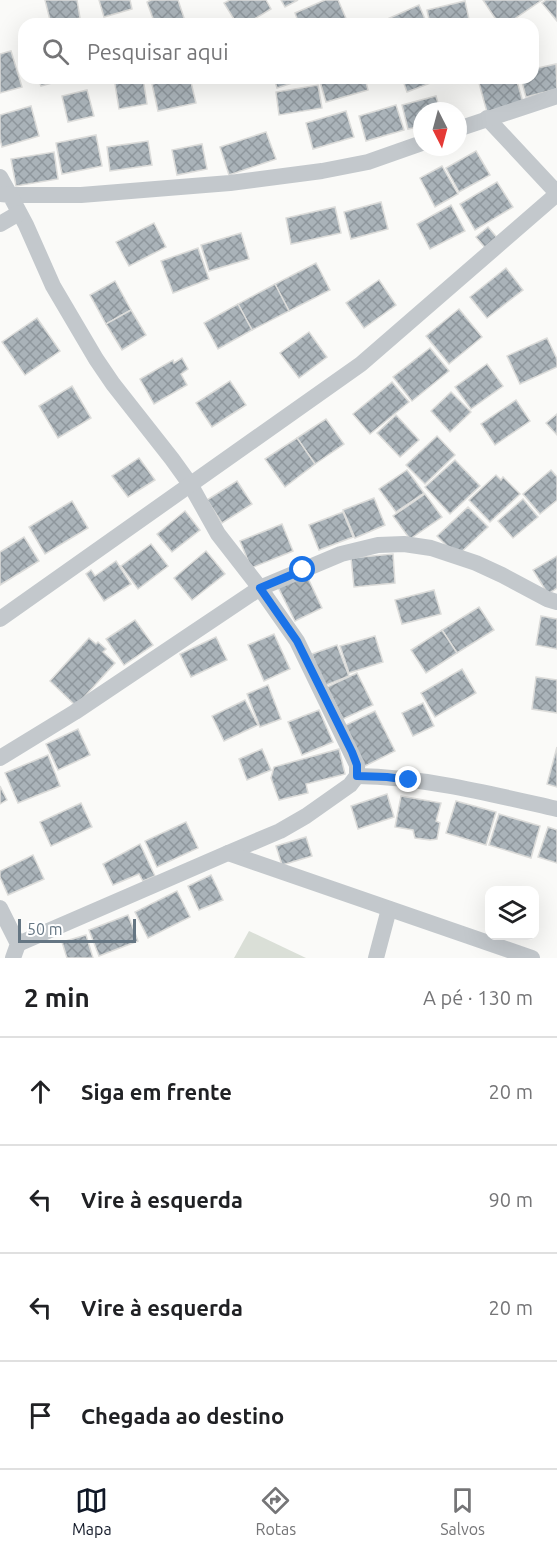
<!DOCTYPE html>
<html lang="pt">
<head>
<meta charset="utf-8">
<style>
	body { margin:0; font-family:Ubuntu,sans-serif; background:#f2f2f2; color:#202124 }
	.controls { position:absolute; right:18px; bottom:18px; display:grid; overflow:hidden; border-radius:12px; box-shadow:0 6px 24px #0002 }
	.controls button { width:54px; height:54px; display:grid; place-items:center; padding:0; border:0; border-bottom:2px solid #e0e0e0; background:#fff; color:#202124; font:30px sans-serif }
	.compass { position:absolute; left:413px; top:102px; width:54px; height:54px; border-radius:50%; background:#fff; box-shadow:0 6px 24px #0002; rotate:174deg }
	.scale { position:absolute; left:18px; bottom:15px; width:118px; box-sizing:border-box; padding-left:6px; border:3px solid #657683; border-top:0; font-size:16px; line-height:21px; white-space:nowrap; color:#657683; -webkit-text-stroke:4px #fff; paint-order:stroke }
	.stop { position:absolute; width:18px; height:18px; margin:-14px; border:4px solid #1a73e8; border-radius:50%; background:#fff }
	.stop.end { background:#1a73e8; border-color:#fff; box-shadow:0 2px 6px #0008 }
	.list { margin:0; padding:0; list-style:none }
	h2 { display:flex; justify-content:space-between; align-items:center; height:78px; margin:0; padding:0 24px; font-size:26px }
	h2 small { font-size:20px; font-weight:400; color:#757577 }
	.list li { display:grid; grid-template-columns:39px 1fr auto; gap:18px; align-items:center; box-sizing:border-box; height:108px; padding:0 24px; border-top:2px solid #e0e0e0 }
	.list b { display:block; font-size:22px; white-space:nowrap }
	.list em { font-size:20px; font-style:normal; color:#757577 }
	.icon { flex:none; width:33px; height:33px; fill:none; stroke:currentColor; stroke-width:2; stroke-linecap:round; stroke-linejoin:round }
	.map { position:relative; flex:none; width:557px; height:958px; overflow:hidden }
	.search { position:absolute; background:#fff; box-shadow:0 6px 24px #0002; left:18px; right:18px; top:18px; height:66px; display:flex; align-items:center; gap:15px; box-sizing:border-box; padding:0 21px; border-radius:18px; color:#757577; font-size:22px }
	.sheet { height:510px; background:#fff }
	nav { display:flex; justify-content:space-around; align-items:center; box-sizing:border-box; height:84px; border-top:2px solid #e0e0e0; background:#fff; font-size:16px; color:#757577 }
	nav a { display:grid; justify-items:center; gap:3px }
	nav .on { color:#111827 }
	.map>svg:first-child { display:block }
</style>
</head>
<body>
<div class="map">
<svg width="557" height="958" viewBox="0 0 557 958">
	<defs>
		<pattern id="building-cross-hatch" width="8" height="8" patternUnits="userSpaceOnUse" patternTransform="scale(1.5)"><rect width="8" height="8" fill="#aab3b9"/><path d="M0 0l8 8M0 8l8-8" fill="none" stroke="#8e969c"/></pattern>
	</defs>
	<rect width="100%" height="100%" fill="#fafaf8"/>
	<!-- garden -->
	<path fill="#dadfd7" d="M 249,931 L 306,958 L 234,958 Z"/>
	<!-- building -->
	<g fill="url(#building-cross-hatch)" stroke="#dcdcda" stroke-width="1.5">
		<path d="M 45,0 L 77,0 L 80,18 L 51,24 Z"/>
		<path d="M 99,0 L 130,0 L 132,9 L 104,17 Z"/>
		<path d="M 151,0 L 178,0 L 186,24 L 155,24 L 147,2 Z"/>
		<path d="M 230,0 L 266,0 L 271,9 L 246,24 L 237,24 L 224,3 Z"/>
		<path d="M 281,0 L 298,0 L 285,7 Z"/>
		<path d="M 325,0 L 338,0 L 348,23 L 299,24 L 295,13 Z"/>
		<path d="M 483,0 L 542,0 L 507,24 L 499,24 Z"/>
		<path d="M 546,0 L 557,0 L 557,21 L 542,3 Z"/>
		<path d="M 465,1 L 470,24 L 430,24 L 427,10 Z"/>
		<path d="M 419,5 L 427,24 L 384,24 L 383,21 Z"/>
		<path d="M 11,51 L 22,87 L 0,93 L 0,54 Z"/>
		<path d="M 556,64 L 557,89 L 526,97 L 521,78 L 533,78 L 533,69 Z"/>
		<path d="M 38,78 L 59,78 L 59,81 L 41,86 Z"/>
		<path d="M 114,78 L 143,78 L 147,104 L 119,109 Z"/>
		<path d="M 180,78 L 190,78 L 196,103 L 158,111 L 152,84 Z"/>
		<path d="M 274,78 L 307,78 L 277,88 Z"/>
		<path d="M 319,78 L 365,78 L 368,90 L 326,102 Z"/>
		<path d="M 402,78 L 441,78 L 441,79 L 407,92 Z"/>
		<path d="M 497,78 L 516,78 L 523,102 L 487,112 L 479,83 Z"/>
		<path d="M 318,85 L 322,108 L 279,115 L 276,92 Z"/>
		<path d="M 87,90 L 94,116 L 68,122 L 62,96 Z"/>
		<path d="M 436,96 L 440,111 L 422,111 L 422,126 L 408,129 L 402,105 Z"/>
		<path d="M 396,105 L 404,130 L 366,141 L 359,116 Z"/>
		<path d="M 31,106 L 39,136 L 2,147 L 0,139 L 0,115 Z"/>
		<path d="M 346,111 L 354,137 L 313,149 L 306,123 Z"/>
		<path d="M 266,132 L 276,159 L 229,175 L 220,147 Z"/>
		<path d="M 96,135 L 102,166 L 62,174 L 56,143 Z"/>
		<path d="M 148,141 L 152,165 L 110,171 L 107,147 Z"/>
		<path d="M 202,144 L 207,169 L 177,175 L 172,150 Z"/>
		<path d="M 476,151 L 490,175 L 459,192 L 446,168 Z"/>
		<path d="M 54,152 L 58,179 L 16,186 L 11,159 Z"/>
		<path d="M 442,166 L 458,194 L 435,207 L 420,178 Z"/>
		<path d="M 497,182 L 513,207 L 475,230 L 460,204 Z"/>
		<path d="M 381,202 L 388,229 L 351,239 L 344,212 Z"/>
		<path d="M 451,205 L 465,231 L 430,249 L 417,224 Z"/>
		<path d="M 335,207 L 341,233 L 291,244 L 286,218 Z"/>
		<path d="M 154,223 L 166,247 L 129,266 L 116,242 Z"/>
		<path d="M 488,227 L 499,240 L 487,250 L 476,237 Z"/>
		<path d="M 241,233 L 249,259 L 209,271 L 201,245 Z"/>
		<path d="M 198,248 L 209,279 L 173,293 L 161,261 Z"/>
		<path d="M 316,263 L 330,290 L 289,311 L 275,284 Z"/>
		<path d="M 506,268 L 523,290 L 487,318 L 470,297 Z"/>
		<path d="M 379,280 L 396,305 L 364,328 L 346,303 Z"/>
		<path d="M 115,281 L 131,310 L 106,324 L 90,295 Z"/>
		<path d="M 275,284 L 289,311 L 252,330 L 238,304 Z"/>
		<path d="M 238,304 L 252,330 L 218,349 L 204,323 Z"/>
		<path d="M 459,309 L 482,337 L 449,364 L 426,336 Z"/>
		<path d="M 131,310 L 146,335 L 122,350 L 106,324 Z"/>
		<path d="M 37,318 L 60,351 L 25,375 L 2,342 Z"/>
		<path d="M 309,332 L 327,357 L 299,378 L 280,353 Z"/>
		<path d="M 547,338 L 557,359 L 557,367 L 520,384 L 507,356 Z"/>
		<path d="M 430,348 L 449,371 L 412,401 L 393,377 Z"/>
		<path d="M 182,358 L 188,369 L 181,374 L 187,385 L 154,404 L 140,379 L 173,360 L 174,363 Z"/>
		<path d="M 487,364 L 503,386 L 471,409 L 455,387 Z"/>
		<path d="M 230,381 L 246,405 L 212,427 L 196,403 Z"/>
		<path d="M 392,382 L 409,402 L 370,434 L 353,414 Z"/>
		<path d="M 72,386 L 91,418 L 58,438 L 39,406 Z"/>
		<path d="M 451,392 L 471,412 L 450,432 L 431,411 Z"/>
		<path d="M 516,400 L 530,421 L 495,445 L 481,424 Z"/>
		<path d="M 557,414 L 557,435 L 546,423 Z"/>
		<path d="M 396,415 L 419,440 L 400,457 L 377,433 Z"/>
		<path d="M 326,419 L 344,444 L 315,464 L 297,438 Z"/>
		<path d="M 437,436 L 455,455 L 425,484 L 406,465 Z"/>
		<path d="M 297,438 L 315,464 L 285,487 L 265,459 Z"/>
		<path d="M 139,458 L 155,480 L 128,497 L 112,476 Z"/>
		<path d="M 455,460 L 480,486 L 450,514 L 425,487 Z"/>
		<path d="M 407,470 L 424,493 L 396,512 L 379,489 Z"/>
		<path d="M 551,470 L 557,477 L 557,500 L 540,514 L 523,494 Z"/>
		<path d="M 496,475 L 501,480 L 503,477 L 520,494 L 490,522 L 469,500 Z"/>
		<path d="M 237,481 L 252,504 L 222,523 L 207,500 Z"/>
		<path d="M 425,494 L 442,517 L 410,539 L 393,516 Z"/>
		<path d="M 374,498 L 385,525 L 355,538 L 343,510 Z"/>
		<path d="M 523,499 L 538,517 L 513,538 L 498,521 Z"/>
		<path d="M 72,501 L 88,528 L 45,554 L 29,527 Z"/>
		<path d="M 468,507 L 488,527 L 457,556 L 437,536 Z"/>
		<path d="M 185,511 L 200,530 L 172,552 L 157,534 Z"/>
		<path d="M 343,512 L 353,537 L 319,550 L 309,525 Z"/>
		<path d="M 282,524 L 293,551 L 251,568 L 240,541 Z"/>
		<path d="M 24,537 L 39,561 L 0,585 L 0,552 Z"/>
		<path d="M 151,544 L 168,566 L 138,589 L 121,566 Z"/>
		<path d="M 206,551 L 225,574 L 192,600 L 174,578 Z"/>
		<path d="M 393,554 L 395,583 L 354,587 L 351,558 Z"/>
		<path d="M 557,556 L 557,588 L 548,594 L 533,570 Z"/>
		<path d="M 116,561 L 131,584 L 104,601 L 86,574 L 91,570 L 95,576 Z"/>
		<path d="M 306,574 L 322,608 L 295,621 L 278,587 Z"/>
		<path d="M 434,590 L 441,614 L 402,624 L 395,600 Z"/>
		<path d="M 479,607 L 494,630 L 457,653 L 442,630 Z"/>
		<path d="M 541,616 L 557,619 L 557,649 L 536,645 Z"/>
		<path d="M 135,620 L 153,645 L 124,665 L 106,639 Z"/>
		<path d="M 442,630 L 457,653 L 426,673 L 411,650 Z"/>
		<path d="M 274,634 L 290,669 L 264,681 L 248,645 Z"/>
		<path d="M 375,636 L 383,662 L 349,673 L 340,646 Z"/>
		<path d="M 216,637 L 227,660 L 191,677 L 180,654 Z"/>
		<path d="M 89,638 L 96,644 L 98,642 L 106,649 L 103,652 L 115,663 L 76,706 L 50,681 Z"/>
		<path d="M 337,645 L 349,676 L 324,686 L 312,654 Z"/>
		<path d="M 462,669 L 476,693 L 435,717 L 421,693 Z"/>
		<path d="M 357,673 L 373,705 L 343,719 L 327,687 Z"/>
		<path d="M 536,677 L 557,680 L 557,713 L 532,709 Z"/>
		<path d="M 268,685 L 281,719 L 260,727 L 247,694 Z"/>
		<path d="M 245,700 L 258,725 L 224,741 L 212,716 Z"/>
		<path d="M 423,703 L 434,726 L 413,736 L 402,713 Z"/>
		<path d="M 319,710 L 333,742 L 302,755 L 288,722 Z"/>
		<path d="M 375,711 L 395,751 L 363,767 L 342,727 Z"/>
		<path d="M 78,729 L 90,755 L 58,770 L 46,744 Z"/>
		<path d="M 557,747 L 557,787 L 547,784 Z"/>
		<path d="M 262,749 L 271,770 L 247,780 L 239,759 Z"/>
		<path d="M 339,749 L 345,774 L 306,784 L 308,793 L 279,800 L 271,778 L 274,767 Z"/>
		<path d="M 48,755 L 60,786 L 18,803 L 5,773 Z"/>
		<path d="M 0,786 L 7,800 L 0,804 Z"/>
		<path d="M 387,794 L 394,817 L 358,829 L 351,806 Z"/>
		<path d="M 401,796 L 441,803 L 436,821 L 440,823 L 437,839 L 430,840 L 415,838 L 413,830 L 395,827 Z"/>
		<path d="M 456,801 L 496,812 L 486,845 L 446,833 Z"/>
		<path d="M 81,803 L 92,827 L 51,846 L 40,822 Z"/>
		<path d="M 499,814 L 540,826 L 531,858 L 489,845 Z"/>
		<path d="M 186,822 L 198,848 L 157,867 L 145,841 Z"/>
		<path d="M 548,827 L 557,830 L 557,863 L 538,857 Z"/>
		<path d="M 306,837 L 312,856 L 282,865 L 276,846 Z"/>
		<path d="M 140,844 L 155,876 L 143,881 L 139,874 L 113,885 L 103,864 Z"/>
		<path d="M 33,855 L 44,879 L 8,895 L 0,877 L 0,871 Z"/>
		<path d="M 211,875 L 223,900 L 199,910 L 188,886 Z"/>
		<path d="M 177,891 L 190,917 L 148,938 L 135,912 Z"/>
		<path d="M 128,915 L 138,941 L 99,956 L 89,930 Z"/>
		<path d="M 86,935 L 93,958 L 67,958 L 62,942 Z"/>
	</g>
	<g fill="none" stroke-linecap="round" stroke-linejoin="round">
		<!-- minor -->
		<g stroke="#c3c8cc" stroke-width="16">
			<path d="M 487,118 L 557,193"/>
			<path d="M 458,129 L 557,96"/>
			<path d="M 0,177 L 10,195 L 81,195 L 230,183 L 322,171 L 368,162 L 422,143"/>
			<path d="M 0,194 L 10,195 L 26,225 L 53,286 L 96,359 L 113,384 L 172,459 L 190,484 L 218,534 L 260,588 L 297,641 L 357,765 L 357,776 L 350,785 L 306,816 L 280,831 L 228,853"/>
			<path d="M 0,224 L 19,213"/>
			<path d="M 0,619 L 361,364 L 557,194"/>
			<path d="M 0,758 L 75,712 L 260,588 L 341,554 L 378,545 L 404,544 L 431,548 L 476,563 L 502,575 L 547,599 L 557,602"/>
			<path d="M 357,776 C 425,777 491,794 557,809"/>
			<path d="M 0,908 L 18,944 L 13,958"/>
			<path d="M 18,944 L 228,853 L 532,958"/>
			<path d="M 376,958 L 389,909"/>
		</g>
	</g>
	<g fill="none" stroke-linecap="round" stroke-linejoin="round">
		<!-- route -->
		<path stroke="#1a73e8" stroke-width="8" d="M 303,570 L 260,588 L 297,641 L 352,752 L 357,765 L 357,776 L 387,777 L 409,780"/>
	</g>
</svg>
<div class="controls">
<button><svg class="icon" aria-label="layers" viewBox="0 0 24 24"><path d="M12 4l9 5-9 5-9-5zM3 14l9 5 9-5"/></svg></button>
</div>
<svg class="compass" viewBox="-18 -18 36 36"><path d="M0-13l5 13h-10z" fill="#e53935"/><path d="M0 13l5-13h-10z" fill="#757577"/></svg>
<div class="scale">50 m</div>
<div class="stop" style="left:303px;top:570px"></div>
<div class="stop end" style="left:409px;top:780px"></div>
<div class="search"><svg class="icon" aria-label="search" viewBox="0 0 24 24"><circle cx="10" cy="10" r="6"/><path d="M15 15l6 6"/></svg>Pesquisar aqui</div>
</div>
<section class="sheet">
<h2>2 min<small>A pé · 130 m</small></h2>
<ul class="list">
<li><svg class="icon" aria-label="ahead" viewBox="0 0 24 24"><path d="M12 20V5M6 11l6-6 6 6"/></svg><div><b>Siga em frente</b></div><em>20 m</em></li>
<li><svg class="icon" aria-label="left" viewBox="0 0 24 24"><path d="M17 20v-9H6M10 6l-5 5 5 5"/></svg><div><b>Vire à esquerda</b></div><em>90 m</em></li>
<li><svg class="icon" aria-label="left" viewBox="0 0 24 24"><path d="M17 20v-9H6M10 6l-5 5 5 5"/></svg><div><b>Vire à esquerda</b></div><em>20 m</em></li>
<li><svg class="icon" aria-label="arrive" viewBox="0 0 24 24"><path d="M6 21V4h12l-3 4 3 4H6"/></svg><div><b>Chegada ao destino</b></div></li>
</ul>
</section>
<nav>
<a class="on"><svg class="icon" aria-label="map" viewBox="0 0 24 24"><path d="M3 6l6-2 6 2 6-2v14l-6 2-6-2-6 2zM9 4v14M15 6v14"/></svg>Mapa</a>
<a><svg class="icon" aria-label="directions" viewBox="0 0 24 24"><path d="M12 3l9 9-9 9-9-9zM9 14v-3h6M13 9l2 2-2 2"/></svg>Rotas</a>
<a><svg class="icon" aria-label="saved" viewBox="0 0 24 24"><path d="M7 4h10v16l-5-4-5 4z"/></svg>Salvos</a>
</nav>
</body>
</html>
